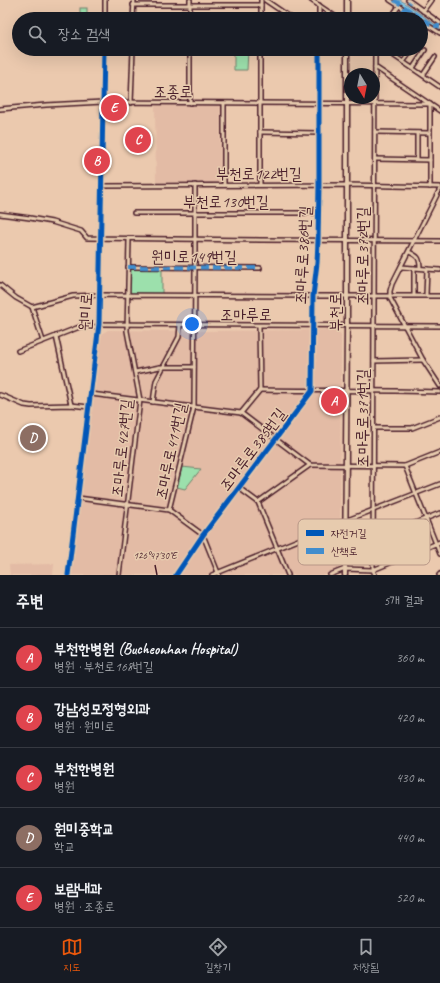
<!DOCTYPE html>
<html lang="ko">
<head>
<meta charset="utf-8">
<style>
	body { margin:0; font-family:Caveat,"Poor Story",sans-serif; background:#242831; color:#f1f3f6 }
	.compass { position:absolute; left:344px; top:68px; width:36px; height:36px; border-radius:50%; background:#171b24; box-shadow:0 4px 16px #0002; rotate:170deg }
	.you { position:absolute; left:192px; top:324px; width:14px; height:14px; margin:-10px; border:3px solid #fff; border-radius:50%; background:#1a73e8; box-shadow:0 0 0 6px #1a73e833 }
	.badge { display:grid; place-items:center; width:26px; height:26px; border-radius:50%; background:#ea580c; color:#fff; font-size:13px; font-weight:700 }
	.pin { position:absolute; translate:-50% -50%; border:2px solid #fff; box-shadow:0 1px 4px #0006 }
	.list { margin:0; padding:0; list-style:none }
	h2 { display:flex; justify-content:space-between; align-items:center; height:52px; margin:0; padding:0 16px; font-size:17px }
	h2 small { font-size:13px; font-weight:400; color:#9ea1a6 }
	.list li { display:grid; grid-template-columns:26px 1fr auto; gap:12px; align-items:center; box-sizing:border-box; height:60px; padding:0 16px; border-top:1px solid #363941 }
	.list b { display:block; font-size:15px; white-space:nowrap }
	.list p { margin:0; font-size:13px; white-space:nowrap; color:#9ea1a6 }
	.list em { font-size:13px; font-style:normal; color:#9ea1a6 }
	.icon { flex:none; width:22px; height:22px; fill:none; stroke:currentColor; stroke-width:2; stroke-linecap:round; stroke-linejoin:round }
	.map { position:relative; flex:none; width:440px; height:575px; overflow:hidden }
	.search { position:absolute; background:#171b24; box-shadow:0 4px 16px #0002; left:12px; right:12px; top:12px; height:44px; display:flex; align-items:center; gap:10px; box-sizing:border-box; padding:0 14px; border-radius:22px; color:#9ea1a6; font-size:15px }
	.sheet { height:352px; background:#171b24 }
	nav { display:flex; justify-content:space-around; align-items:center; box-sizing:border-box; height:56px; border-top:1px solid #363941; background:#171b24; font-size:11px; color:#9ea1a6 }
	nav a { display:grid; justify-items:center; gap:2px }
	nav .on { color:#ea580c }
	.map>svg:first-child { display:block }
</style>
</head>
<body>
<div class="map">
<svg width="440" height="575" viewBox="0 0 440 575">
	<rect width="100%" height="100%" fill="#ebc9ae"/>
	<filter id="ink" filterUnits="userSpaceOnUse"><feTurbulence type="fractalNoise" baseFrequency=".025" numOctaves="2"/><feDisplacementMap in="SourceGraphic" scale="8" xChannelSelector="R" yChannelSelector="G"/><feConvolveMatrix kernelMatrix="1 2 1 2 8 2 1 2 1" color-interpolation-filters="sRGB"/></filter>
	<g filter="url(#ink)">
		<!-- built -->
		<g fill="#e3bba5">
			<rect x="354" y="49" width="21" height="7"/>
			<path d="M 221,105 L 220,144 L 224,145 L 224,185 L 199,185 L 199,182 L 156,182 L 155,106 Z"/>
			<path d="M 108,330 L 189,331 L 336,330 L 341,335 L 340,575 L 70,575 L 101,334 Z"/>
			<path d="M 54,564 L 53,575 L 10,575 L 9,565 Z"/>
		</g>
		<!-- green -->
		<g fill="#9ce0ac" stroke="#73806c">
			<rect x="80" y="8" width="7" height="11"/>
			<path d="M 398,11 L 409,19 L 393,19 Z"/>
			<path d="M 240,49 L 248,49 L 247,70 L 234,70 L 234,53 L 240,53 Z"/>
			<path d="M 128,267 L 162,268 L 162,296 L 128,295 Z"/>
			<path d="M 182,467 L 201,469 L 185,489 L 177,487 Z"/>
		</g>
		<!-- water -->
		<path fill="#88cfe9" stroke="#6f899d" d="M 395,0 L 400,0 L 405,3 L 440,28 L 440,30 Z"/>
		<g fill="none" stroke-linecap="round" stroke-linejoin="round">
			<defs>
				<g id="minor">
					<path d="M 265,0 L 293,19"/>
					<path d="M 311,0 L 339,19"/>
					<path d="M 390,0 L 419,19"/>
					<path d="M 408,0 L 440,23"/>
					<path d="M 133,5 L 261,5"/>
					<path d="M 319,5 L 319,19"/>
					<path d="M 423,11 L 431,0"/>
					<path d="M 105,19 L 105,0"/>
					<path d="M 133,19 L 134,0"/>
					<path d="M 190,19 L 190,0"/>
					<path d="M 261,19 L 261,0"/>
					<path d="M 390,19 L 399,6"/>
					<path d="M 421,21 L 440,33"/>
					<path d="M 384,49 L 440,87"/>
					<path d="M 403,62 L 413,49"/>
					<path d="M 375,67 L 440,111"/>
					<path d="M 413,68 L 425,50"/>
					<path d="M 423,75 L 435,57"/>
					<path d="M 131,103 L 133,49"/>
					<path d="M 190,103 L 190,49"/>
					<path d="M 224,103 L 224,185"/>
					<path d="M 0,109 L 46,105 L 103,102 L 430,104 L 430,187"/>
					<path d="M 260,132 L 319,133"/>
					<path d="M 375,132 L 430,133"/>
					<path d="M 375,159 L 430,160"/>
					<path d="M 417,159 L 417,133"/>
					<path d="M 260,185 L 260,49"/>
					<path d="M 101,186 L 347,185 L 440,187"/>
					<path d="M 440,189 L 392,284 L 390,291 L 390,298 L 423,360 L 440,386"/>
					<path d="M 134,213 L 318,213"/>
					<path d="M 0,214 L 30,218 L 52,222 L 81,231 L 87,238 L 260,240 L 440,241"/>
					<path d="M 409,252 C 418,256 420,258 420,268"/>
					<path d="M 128,267 L 260,268"/>
					<path d="M 401,267 L 440,270"/>
					<path d="M 0,285 L 16,298 L 32,307 L 73,296 L 100,295 L 313,296 L 440,296"/>
					<path d="M 414,295 L 414,268"/>
					<path d="M 426,295 L 427,269"/>
					<path d="M 32,307 L 43,341"/>
					<path d="M 99,324 L 440,326"/>
					<path d="M 56,336 L 71,405"/>
					<path d="M 18,351 L 82,326 L 99,327"/>
					<path d="M 374,361 L 423,360"/>
					<path d="M 135,372 L 160,367 L 194,367"/>
					<path d="M 260,390 C 320,391 380,390 440,392"/>
					<path d="M 91,394 L 241,413"/>
					<path d="M 0,395 L 3,396 L 24,405 L 31,406 L 71,405 L 89,407"/>
					<path d="M 153,402 L 156,381 L 179,337 L 180,325"/>
					<path d="M 241,413 L 310,465 L 405,466 L 440,452"/>
					<path d="M 241,413 L 260,390 L 259,326"/>
					<path d="M 374,428 L 412,428 L 440,417"/>
					<path d="M 405,466 L 440,554"/>
					<path d="M 239,488 L 258,502 L 288,575"/>
					<path d="M 78,498 L 169,510 L 203,535 L 219,575"/>
					<path d="M 258,502 L 310,465"/>
					<path d="M 169,510 L 194,407 L 195,268 L 195,185"/>
					<path d="M 373,540 L 440,513"/>
					<path d="M 68,575 L 99,324 L 104,49"/>
					<path d="M 119,575 L 140,400 L 127,331 L 129,239"/>
					<path d="M 176,575 L 203,535 L 312,391 L 313,296 L 317,263 L 318,241 L 319,185 L 319,49"/>
					<path d="M 212,575 L 345,521 L 440,484"/>
					<path d="M 330,575 L 345,569 L 373,570 L 440,542"/>
					<path d="M 375,575 L 373,570 L 375,49"/>
					<path d="M 439,575 L 440,574"/>
				</g>
				<g id="major">
					<path d="M 347,19 L 347,0"/>
					<path d="M 345,575 L 347,326 L 347,49"/>
				</g>
			</defs>
			<!-- minor casing -->
			<use href="#minor" stroke="#4a1f2b" stroke-width="6"/>
			<!-- major casing -->
			<use href="#major" stroke="#4a1f2b" stroke-width="7"/>
			<!-- minor -->
			<use href="#minor" stroke="#e7cbae" stroke-width="3"/>
			<!-- major -->
			<use href="#major" stroke="#e7cbae" stroke-width="4"/>
			<!-- quiet -->
			<g stroke="#418dcd" stroke-width="4" stroke-dasharray="8 4" stroke-linecap="butt">
				<path d="M 394,0 L 433,26 L 440,26"/>
				<path d="M 402,13 L 410,2"/>
				<path d="M 128,267 L 260,268"/>
			</g>
			<defs>
				<g id="cycleway">
					<path d="M 68,575 L 99,324 L 104,49"/>
					<path d="M 176,575 L 203,535 L 312,391 L 313,296 L 317,263 L 318,241 L 319,185 L 319,49"/>
				</g>
			</defs>
			<!-- cycleway casing -->
			<use href="#cycleway" stroke="#e7cbae" stroke-width="8"/>
			<!-- cycleway -->
			<use href="#cycleway" stroke="#0057b8" stroke-width="5"/>
		</g>
	</g>
	<!-- ticks -->
	<path fill="none" stroke="#4a1f2b" stroke-width="1.5" d="M 155,565 L 157,575"/>
	<g text-anchor="middle" stroke-width="3" stroke-linejoin="round" paint-order="stroke">
		<!-- street labels -->
		<g font-size="16" fill="#4a1f2b" stroke="#e7cbae">
			<text x="173" y="97">조종로</text>
			<text x="259" y="179">부천로122번길</text>
			<text x="226" y="207">부천로130번길</text>
			<text transform="translate(302 255) rotate(-87)" y="6">조마루로386번길</text>
			<text x="194" y="262">원미로149번길</text>
			<text transform="translate(362 256) rotate(-90)" y="6">조마루로372번길</text>
			<text transform="translate(85 312) rotate(-87)" y="6">원미로</text>
			<text transform="translate(335 312) rotate(-90)" y="6">부천로</text>
			<text x="246" y="320">조마루로</text>
			<text transform="translate(362 418) rotate(-90)" y="6">조마루로371번길</text>
			<text transform="translate(121 448) rotate(-84)" y="6">조마루로427번길</text>
			<text transform="translate(252 449) rotate(-53)" y="6">조마루로385번길</text>
			<text transform="translate(170 451) rotate(-78)" y="6">조마루로411번길</text>
		</g>
	</g>
	<!-- legend -->
	<rect x="298" y="519" width="132" height="46" rx="6" fill="#e7cbae" stroke="#b89787" stroke-width="1"/>
	<rect x="306" y="530" width="18" height="6" fill="#0057b8"/>
	<rect x="306" y="548" width="18" height="6" fill="#418dcd"/>
	<g font-size="11" fill="#4a1f2b">
		<text x="331" y="537">자전거길</text>
		<text x="331" y="555">산책로</text>
	</g>
	<g font-size="10" text-anchor="middle" fill="#4a1f2b" stroke="#e7cbae" stroke-width="3" stroke-linejoin="round" paint-order="stroke">
		<text x="155" y="559">126°47'30"E</text>
	</g>
</svg>
<svg class="compass" viewBox="-18 -18 36 36"><path d="M0-13l5 13h-10z" fill="#e53935"/><path d="M0 13l5-13h-10z" fill="#9ea1a6"/></svg>
<div class="you"></div>
<div class="pin badge" style="left:334px;top:401px;background:#e0444e">A</div>
<div class="pin badge" style="left:97px;top:161px;background:#e0444e">B</div>
<div class="pin badge" style="left:138px;top:140px;background:#e0444e">C</div>
<div class="pin badge" style="left:33px;top:438px;background:#8d6e63">D</div>
<div class="pin badge" style="left:114px;top:108px;background:#e0444e">E</div>
<div class="search"><svg class="icon" aria-label="search" viewBox="0 0 24 24"><circle cx="10" cy="10" r="6"/><path d="M15 15l6 6"/></svg>장소 검색</div>
</div>
<section class="sheet">
<h2>주변<small>5개 결과</small></h2>
<ul class="list">
<li><span class="badge" style="background:#e0444e">A</span><div><b>부천한병원 (Bucheonhan Hospital)</b><p>병원 · 부천로168번길</p></div><em>360 m</em></li>
<li><span class="badge" style="background:#e0444e">B</span><div><b>강남성모정형외과</b><p>병원 · 원미로</p></div><em>420 m</em></li>
<li><span class="badge" style="background:#e0444e">C</span><div><b>부천한병원</b><p>병원</p></div><em>430 m</em></li>
<li><span class="badge" style="background:#8d6e63">D</span><div><b>원미중학교</b><p>학교</p></div><em>440 m</em></li>
<li><span class="badge" style="background:#e0444e">E</span><div><b>보람내과</b><p>병원 · 조종로</p></div><em>520 m</em></li>
</ul>
</section>
<nav>
<a class="on"><svg class="icon" aria-label="map" viewBox="0 0 24 24"><path d="M3 6l6-2 6 2 6-2v14l-6 2-6-2-6 2zM9 4v14M15 6v14"/></svg>지도</a>
<a><svg class="icon" aria-label="directions" viewBox="0 0 24 24"><path d="M12 3l9 9-9 9-9-9zM9 14v-3h6M13 9l2 2-2 2"/></svg>길찾기</a>
<a><svg class="icon" aria-label="saved" viewBox="0 0 24 24"><path d="M7 4h10v16l-5-4-5 4z"/></svg>저장됨</a>
</nav>
</body>
</html>
